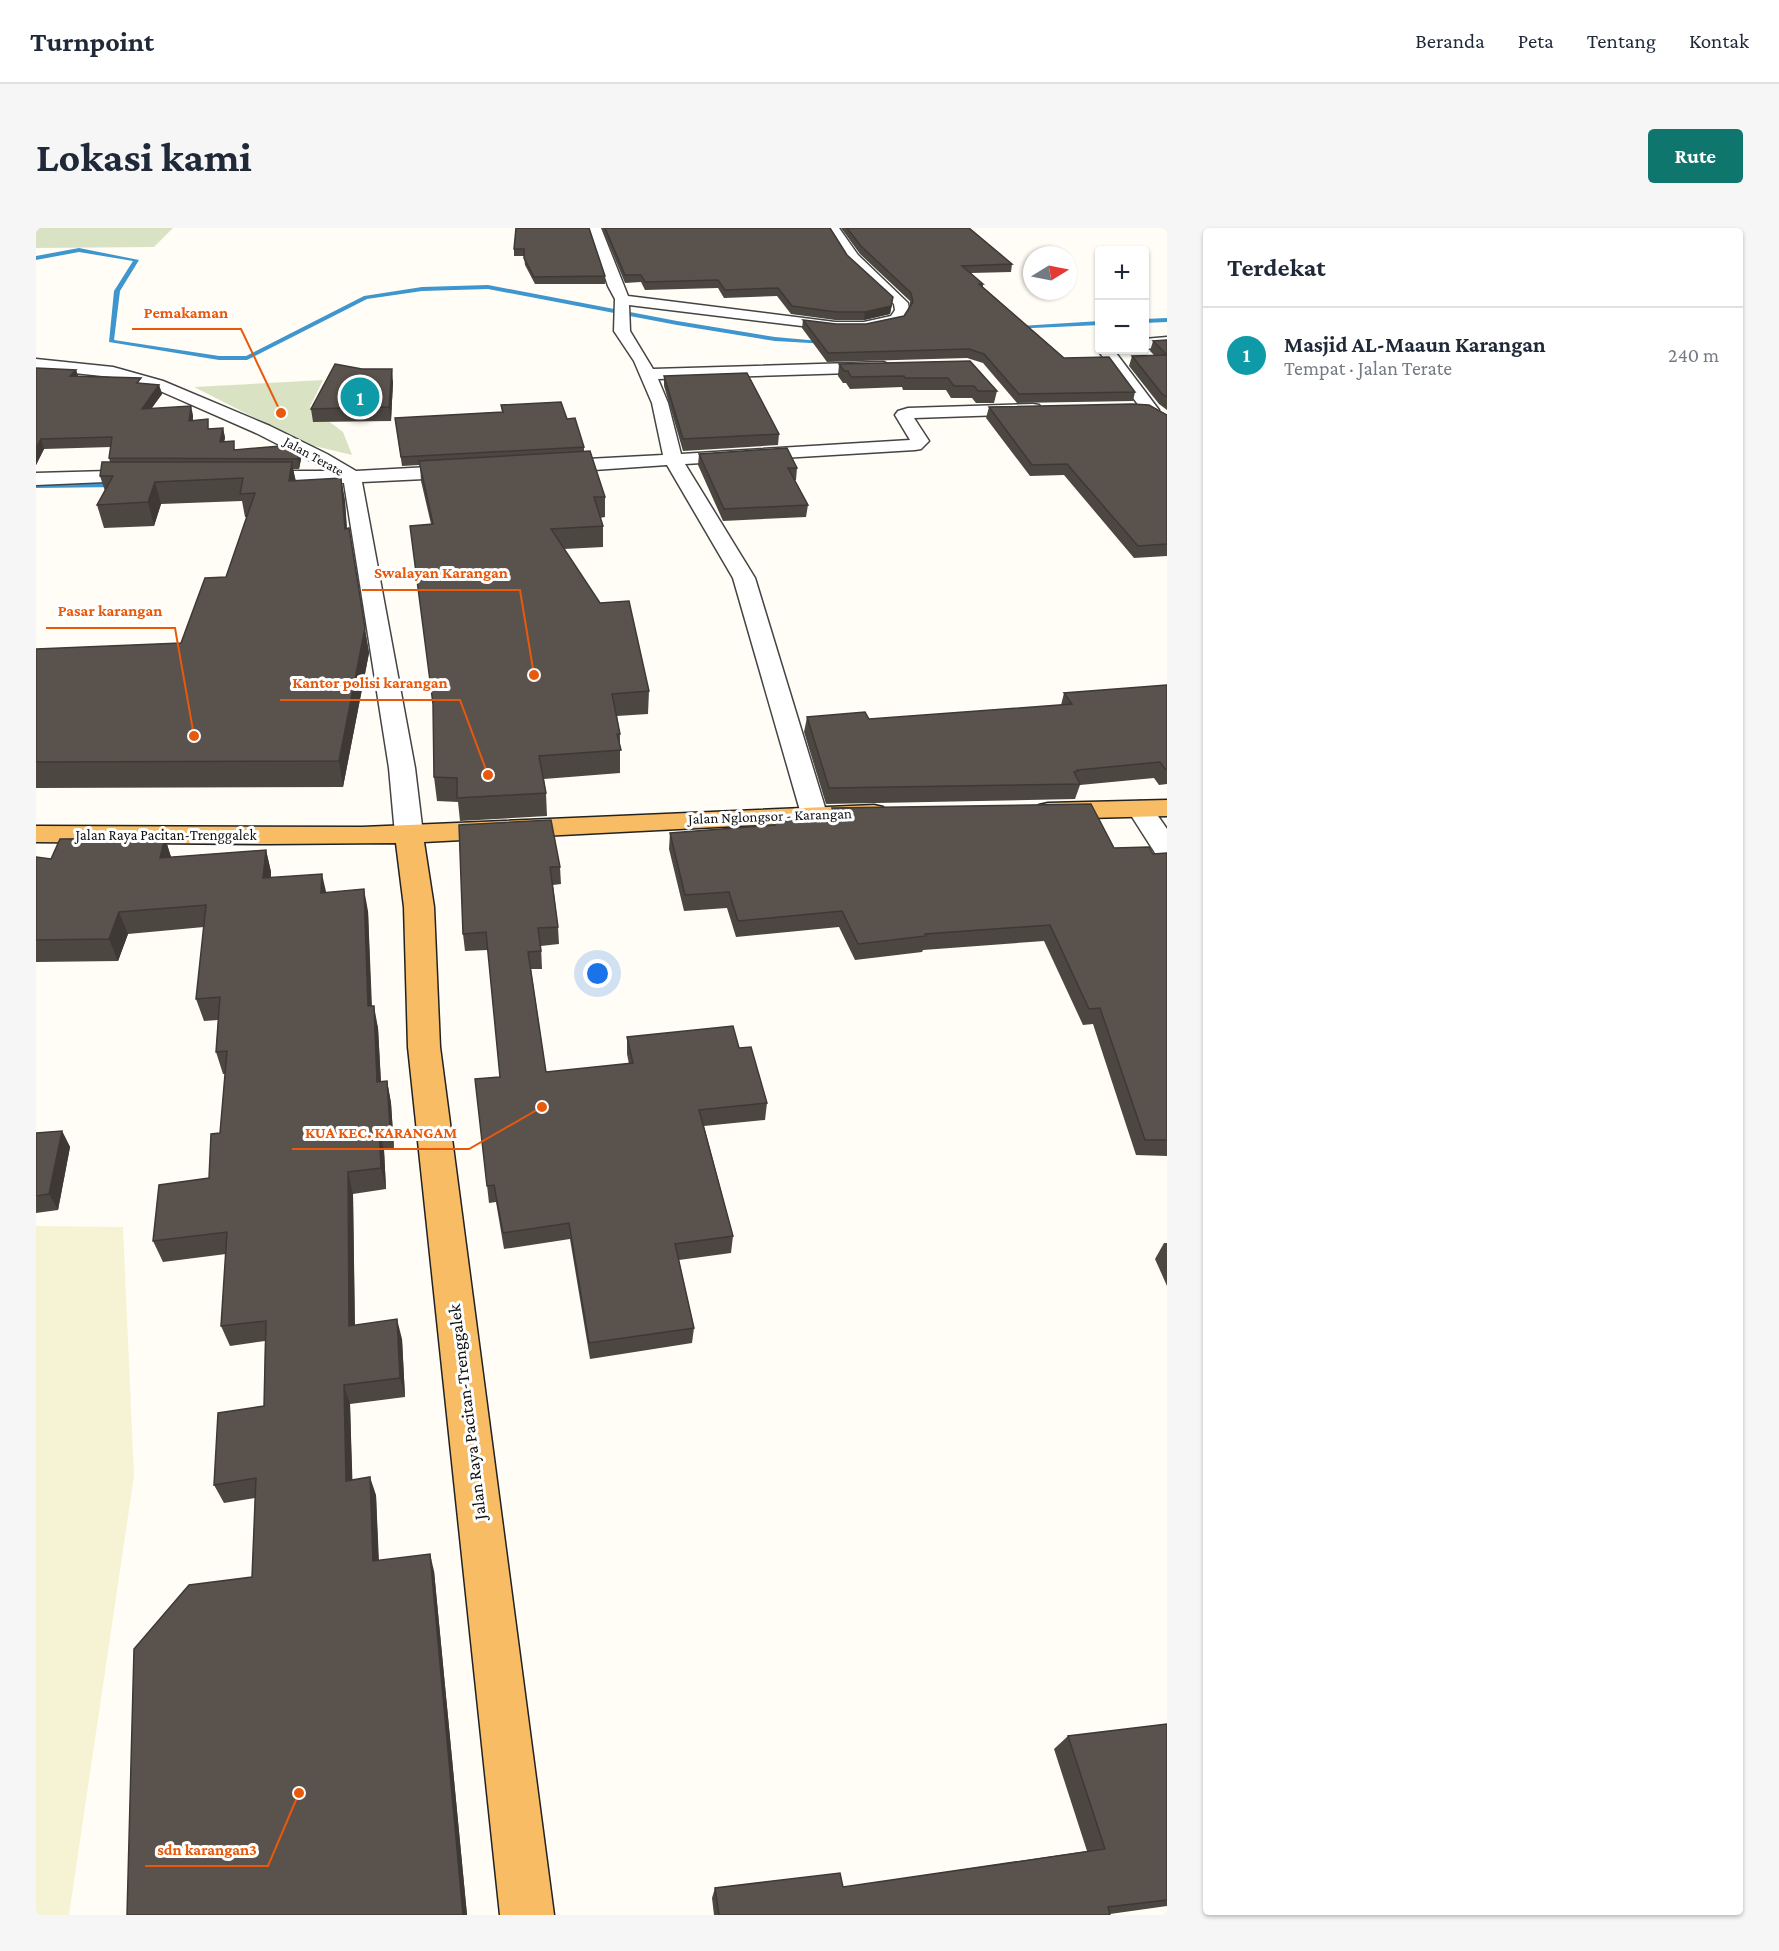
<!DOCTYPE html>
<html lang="id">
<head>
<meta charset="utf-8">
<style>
	body { margin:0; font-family:"Crimson Pro",serif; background:#f6f6f7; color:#1f2937 }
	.controls { position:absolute; right:18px; top:18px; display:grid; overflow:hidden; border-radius:6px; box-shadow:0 2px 4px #0004 }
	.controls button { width:54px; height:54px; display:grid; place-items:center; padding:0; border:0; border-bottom:2px solid #e0e1e3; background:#fff; color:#1f2937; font:30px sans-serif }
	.compass { position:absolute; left:987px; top:18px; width:54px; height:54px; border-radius:50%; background:#fff; box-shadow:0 2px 4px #0004; rotate:80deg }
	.you { position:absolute; left:562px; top:746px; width:21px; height:21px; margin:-15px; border:4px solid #fff; border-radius:50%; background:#1a73e8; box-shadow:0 0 0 9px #1a73e833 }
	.badge { display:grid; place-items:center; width:39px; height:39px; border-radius:50%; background:#0f766e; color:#fff; font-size:20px; font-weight:700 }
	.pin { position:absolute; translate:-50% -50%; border:3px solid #fff; box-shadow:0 2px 6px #0006 }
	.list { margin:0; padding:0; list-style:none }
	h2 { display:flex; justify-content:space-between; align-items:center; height:78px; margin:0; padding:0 24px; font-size:26px }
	h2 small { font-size:20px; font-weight:400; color:#747a83 }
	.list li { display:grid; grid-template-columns:39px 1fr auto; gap:18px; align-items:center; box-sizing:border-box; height:96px; padding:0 24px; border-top:2px solid #e0e1e3 }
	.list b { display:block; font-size:22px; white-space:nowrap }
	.list p { margin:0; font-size:20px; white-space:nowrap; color:#747a83 }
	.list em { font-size:20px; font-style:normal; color:#747a83 }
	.map { position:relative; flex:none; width:1131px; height:1687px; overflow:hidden; border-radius:6px }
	header { display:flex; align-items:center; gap:36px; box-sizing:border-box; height:84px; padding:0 30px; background:#fff; border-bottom:2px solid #e0e1e3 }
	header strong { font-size:28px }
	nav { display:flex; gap:33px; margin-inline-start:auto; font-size:21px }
	.intro { display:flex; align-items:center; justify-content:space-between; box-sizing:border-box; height:144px; padding:0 36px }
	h1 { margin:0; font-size:42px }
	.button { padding:15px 27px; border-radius:6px; background:#0f766e; color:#fff; font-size:21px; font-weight:700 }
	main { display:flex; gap:36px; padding:0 36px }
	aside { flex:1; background:#fff; border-radius:6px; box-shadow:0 2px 4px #0004 }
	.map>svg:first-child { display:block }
</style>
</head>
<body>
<header>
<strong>Turnpoint</strong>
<nav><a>Beranda</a><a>Peta</a><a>Tentang</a><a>Kontak</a></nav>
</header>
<div class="intro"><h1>Lokasi kami</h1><a class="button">Rute</a></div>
<main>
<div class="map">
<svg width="1131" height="1687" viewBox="0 0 1131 1687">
	<rect width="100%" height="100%" fill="#fffdf5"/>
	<!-- farmland -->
	<path fill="#f6f3d4" d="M 0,998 L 87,999 L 98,1248 L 33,1687 L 0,1687 Z"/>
	<!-- cemetery -->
	<g fill="#d9e3c4">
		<path d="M 0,0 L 137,0 L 118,19 L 0,20 Z"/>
		<path d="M 287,152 L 274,179 L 307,204 L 316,227 L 270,216 L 158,159 Z"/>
	</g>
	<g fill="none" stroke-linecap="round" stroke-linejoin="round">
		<!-- stream -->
		<g fill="#3f96cf" fill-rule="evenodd">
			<path d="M 43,20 L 103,32 L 84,63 L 78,112 L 183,128 L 210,128 L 328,68 L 386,59 L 452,57 L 641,93 L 739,109 L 795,114 L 792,116 L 739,113 L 641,97 L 452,61 L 386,63 L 331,71 L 211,132 L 183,132 L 73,114 L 78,63 L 97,33 L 43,24 L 0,32 L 0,28 Z"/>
			<path d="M 1131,90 L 1131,94 L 1108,95 L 1108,91 Z"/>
			<path d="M 1064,93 L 1064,97 L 973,101 L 970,99 Z"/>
			<path d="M 88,255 L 89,257 L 85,259 L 0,260 L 0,256 Z"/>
		</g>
		<defs>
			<g id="minor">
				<path d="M 553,0 L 565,0 L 592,68 L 799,94 L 828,94 L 855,88 L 859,82 L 858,76 L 812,33 L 791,0 L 803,0 L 822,27 L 872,75 L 873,82 L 866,94 L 828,102 L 799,102 L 593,77 L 594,103 L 617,141 L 848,134 L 856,139 L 848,144 L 622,151 L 632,175 L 645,226 L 874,212 L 859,187 L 862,183 L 872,180 L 997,176 L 1003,177 L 1005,181 L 1003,185 L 997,186 L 878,190 L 893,213 L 885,221 L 879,222 L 649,236 L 719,350 L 791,586 L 787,592 L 778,594 L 769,592 L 765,586 L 697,350 L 631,237 L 514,245 L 508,243 L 505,239 L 508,235 L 514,233 L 627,227 L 616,175 L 598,133 L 578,103 L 579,71 L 572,58 Z"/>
				<path d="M 1131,109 L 1131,119 L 1108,121 L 1108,111 Z"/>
				<path d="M 1067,122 L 1082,122 L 1080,125 L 1123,182 L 1121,186 L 1109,186 L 1064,125 Z"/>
				<path d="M 0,131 L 77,139 L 127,153 L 234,198 L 291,226 L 320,243 L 430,237 L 437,239 L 439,243 L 437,247 L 430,249 L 326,254 L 379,540 L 387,606 L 383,612 L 373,614 L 363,612 L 359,606 L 353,540 L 308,255 L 208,253 L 206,249 L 208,245 L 215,243 L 294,243 L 222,206 L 115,159 L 76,149 L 0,141 Z"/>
				<path d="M 109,242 L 116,244 L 118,248 L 116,252 L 0,257 L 0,245 Z"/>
				<path d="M 1104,573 L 1113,575 L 1131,601 L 1131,631 L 1121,628 L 1091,581 L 1095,575 Z"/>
			</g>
			<g id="trunk">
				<path d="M 1131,572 L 1131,588 L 1012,591 L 1003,589 L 999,583 L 1003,577 L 1012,575 Z"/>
				<path d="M 838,577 L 847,579 L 851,585 L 847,591 L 838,593 L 721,597 L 388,614 L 398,679 L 404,819 L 518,1687 L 464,1687 L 372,819 L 368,679 L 360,615 L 232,616 L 0,614 L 0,598 L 326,599 Z"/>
			</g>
		</defs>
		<!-- minor casing -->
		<use href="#minor" stroke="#444" stroke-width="3"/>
		<!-- trunk casing -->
		<use href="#trunk" stroke="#222" stroke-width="3"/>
		<!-- minor -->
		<use href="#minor" fill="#fff" fill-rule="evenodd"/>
		<!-- trunk -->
		<use href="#trunk" fill="#f7bc64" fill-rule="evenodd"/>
	</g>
	<!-- wall -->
	<g fill="#4d4742">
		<path d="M 420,0 L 553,0 L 569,48 L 569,56 L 499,56 L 489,37 L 488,28 L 478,28 L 478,21 L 480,0 Z"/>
		<path d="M 566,0 L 794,0 L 811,27 L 856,77 L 854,86 L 828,92 L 799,92 L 755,86 L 741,68 L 688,70 L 682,60 L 609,62 L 605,54 L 589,55 Z"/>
		<path d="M 805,0 L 933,0 L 976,36 L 975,44 L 935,45 L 947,56 L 947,59 L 1028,130 L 1099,164 L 1097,173 L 981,175 L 947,135 L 931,130 L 791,134 L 766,100 L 767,92 L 800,96 L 830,96 L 868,88 L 874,77 L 874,73 L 824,26 Z"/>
		<path d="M 1131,112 L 1131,182 L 1123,176 L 1093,138 L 1096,128 L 1119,128 L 1114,123 L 1117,113 Z"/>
		<path d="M 934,133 L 961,163 L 958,175 L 940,175 L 936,170 L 915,170 L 910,162 L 867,162 L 866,159 L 814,161 L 810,155 L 807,155 L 802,148 L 803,136 Z"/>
		<path d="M 0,140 L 40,142 L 42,148 L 123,157 L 126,166 L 116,180 L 157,187 L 157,193 L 174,201 L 187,200 L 189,210 L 188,213 L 200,222 L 265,231 L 263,241 L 257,241 L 260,253 L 305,250 L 309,273 L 311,300 L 333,425 L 307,559 L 0,560 L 0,421 L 145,415 L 190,349 L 211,289 L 209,289 L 206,273 L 125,276 L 118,298 L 68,300 L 61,277 L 69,263 L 64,248 L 74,234 L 73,230 L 75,219 L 8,221 L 0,237 Z"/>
		<path d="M 628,148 L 743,206 L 742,217 L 647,223 L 628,158 Z"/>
		<path d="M 357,154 L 355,193 L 277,194 L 275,181 Z"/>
		<path d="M 465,177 L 531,191 L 548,219 L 548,224 L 569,269 L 569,289 L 564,290 L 567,298 L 567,319 L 528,321 L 613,463 L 612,486 L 581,488 L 584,506 L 584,545 L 508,551 L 510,565 L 511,588 L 424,593 L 422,574 L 401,573 L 398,549 L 395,296 L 385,253 L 384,237 L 366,238 L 359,190 L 466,184 Z"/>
		<path d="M 953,179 L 1131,187 L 1131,328 L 1098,330 L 1028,247 L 994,248 L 950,190 Z"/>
		<path d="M 663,226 L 761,240 L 760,252 L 759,252 L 772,277 L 770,289 L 687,293 L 662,237 Z"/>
		<path d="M 1131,457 L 1131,556 L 1123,557 L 1118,550 L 1044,557 L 1039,571 L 790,576 L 768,504 L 771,489 L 833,491 L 1025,477 L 1028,465 Z"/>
		<path d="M 796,580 L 1117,626 L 1131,625 L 1131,928 L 1100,927 L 1057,796 L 1047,797 L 1008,713 L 887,722 L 886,724 L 819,732 L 803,699 L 700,709 L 691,680 L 648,683 L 633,621 L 634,605 L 737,597 L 738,593 L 774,591 L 774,587 L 795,586 Z"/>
		<path d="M 423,597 L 524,639 L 525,656 L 517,657 L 522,699 L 523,716 L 505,718 L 506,741 L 495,741 L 510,844 L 593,836 L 591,826 L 591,809 L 703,820 L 731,875 L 729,892 L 668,898 L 697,1008 L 695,1025 L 643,1032 L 658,1100 L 656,1115 L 554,1131 L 534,1011 L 468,1021 L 460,974 L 453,975 L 439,851 L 464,849 L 452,722 L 429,723 L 427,706 Z"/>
		<path d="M 129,610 L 135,629 L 230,622 L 235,644 L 235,650 L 291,665 L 332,683 L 336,778 L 342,800 L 345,854 L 351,853 L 355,875 L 358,921 L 348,922 L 350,961 L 317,966 L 319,1097 L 366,1111 L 369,1169 L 314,1176 L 316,1252 L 340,1267 L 343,1333 L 398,1343 L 431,1687 L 91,1687 L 216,1349 L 219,1270 L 188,1275 L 178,1257 L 228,1178 L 229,1113 L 194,1118 L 185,1098 L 190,1026 L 127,1034 L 117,1013 L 173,950 L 184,905 L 189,846 L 187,846 L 180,824 L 182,792 L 168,793 L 160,771 L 168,699 L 92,706 L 82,733 L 0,734 L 0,629 L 15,631 Z"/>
		<path d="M 26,903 L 34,919 L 22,982 L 0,985 L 0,905 Z"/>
		<path d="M 1128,1015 L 1131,1015 L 1131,1058 L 1119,1031 Z"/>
		<path d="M 1131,1496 L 1131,1678 L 1074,1686 L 1074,1687 L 678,1687 L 676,1670 L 679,1660 L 807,1659 L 1051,1623 L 1018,1521 L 1032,1508 Z"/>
	</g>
	<!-- shaded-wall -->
	<g fill="#3f3936">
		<path d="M 857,69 L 854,86 L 828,92 L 829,84 Z"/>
		<path d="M 356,141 L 357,154 L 355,193 L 353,179 Z"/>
		<path d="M 40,142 L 43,151 L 34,148 Z"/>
		<path d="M 123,157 L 126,166 L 108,190 L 106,181 Z"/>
		<path d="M 155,178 L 157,187 L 155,202 L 153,193 Z"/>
		<path d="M 187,200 L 189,210 L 186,223 L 184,214 Z"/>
		<path d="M 5,211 L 8,221 L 0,237 L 0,220 Z"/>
		<path d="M 263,221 L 265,231 L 263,241 L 262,231 Z"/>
		<path d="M 256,234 L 260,257 L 253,253 Z"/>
		<path d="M 305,250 L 309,273 L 312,324 L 309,301 Z"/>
		<path d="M 119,254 L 125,276 L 118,298 L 112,274 Z"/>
		<path d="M 329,400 L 333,425 L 307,559 L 303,533 Z"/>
		<path d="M 129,610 L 136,632 L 124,630 Z"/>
		<path d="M 230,622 L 235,644 L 233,672 L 227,650 Z"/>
		<path d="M 286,646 L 291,668 L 285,665 Z"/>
		<path d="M 328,661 L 332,683 L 336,800 L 332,778 Z"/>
		<path d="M 83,684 L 92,706 L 82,733 L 73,711 Z"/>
		<path d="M 338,778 L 342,800 L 346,876 L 341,854 Z"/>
		<path d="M 351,853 L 355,875 L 358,921 L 354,899 Z"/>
		<path d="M 343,900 L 348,922 L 350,961 L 345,940 Z"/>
		<path d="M 26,903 L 34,919 L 22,982 L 13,966 Z"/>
		<path d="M 312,944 L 317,966 L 319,1118 L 313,1098 Z"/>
		<path d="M 361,1091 L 366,1111 L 369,1169 L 364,1150 Z"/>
		<path d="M 308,1157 L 314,1176 L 317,1270 L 310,1253 Z"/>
		<path d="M 334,1249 L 340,1267 L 343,1350 L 337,1333 Z"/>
		<path d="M 394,1326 L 398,1343 L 431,1687 L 427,1687 Z"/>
	</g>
	<!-- building -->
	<g fill="#5a524d" stroke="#3f3936" stroke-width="1.5">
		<path d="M 480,0 L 553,0 L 569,48 L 498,49 L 488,30 L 488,21 L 478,21 Z"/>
		<path d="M 569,0 L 794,0 L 811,27 L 857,69 L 855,78 L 829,84 L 800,84 L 756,78 L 742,60 L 689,62 L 682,52 L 609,54 L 605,47 L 589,47 Z"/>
		<path d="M 811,0 L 933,0 L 976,36 L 926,38 L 947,56 L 943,56 L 1028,130 L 1073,129 L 1099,164 L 983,166 L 948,126 L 933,121 L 792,125 L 767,92 L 800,96 L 830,96 L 868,88 L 877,74 L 875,65 L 825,18 Z"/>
		<path d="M 1131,112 L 1131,127 L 1117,113 Z"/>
		<path d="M 1131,127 L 1131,169 L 1126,166 L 1096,128 Z"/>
		<path d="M 934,133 L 961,163 L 942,163 L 938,158 L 918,158 L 912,150 L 869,150 L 868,148 L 815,149 L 812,143 L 808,143 L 803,136 Z"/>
		<path d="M 299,136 L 326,141 L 356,141 L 353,179 L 275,181 Z"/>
		<path d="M 0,140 L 40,142 L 34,148 L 105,150 L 101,155 L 123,157 L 106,181 L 155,178 L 153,193 L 172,191 L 172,201 L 187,200 L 184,214 L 198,213 L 198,222 L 256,217 L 263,221 L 262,231 L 73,230 L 76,209 L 5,211 L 0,220 Z"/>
		<path d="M 711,145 L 743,206 L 647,211 L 628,148 Z"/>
		<path d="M 525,174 L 531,191 L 539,190 L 548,219 L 365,229 L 359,190 L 467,184 L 465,177 Z"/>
		<path d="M 1096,176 L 1113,177 L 1131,187 L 1131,316 L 1102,318 L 1031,236 L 996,237 L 953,179 Z"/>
		<path d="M 751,220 L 761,240 L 752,240 L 772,277 L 688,281 L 663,226 Z"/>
		<path d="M 554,223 L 569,269 L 558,269 L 567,298 L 515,301 L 564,375 L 593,373 L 613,463 L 576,466 L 584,506 L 581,506 L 585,522 L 503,528 L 510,565 L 421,570 L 421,550 L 398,549 L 397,476 L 374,298 L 397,296 L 383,233 Z"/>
		<path d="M 66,234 L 256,234 L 253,253 L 305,250 L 309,301 L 313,300 L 329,400 L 303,533 L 0,534 L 0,421 L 145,415 L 169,350 L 190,349 L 219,265 L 204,266 L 207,250 L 119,254 L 112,274 L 61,277 L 77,248 L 64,248 Z"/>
		<path d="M 1131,457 L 1131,541 L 1129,541 L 1124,534 L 1041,542 L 1042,543 L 1038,544 L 1044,556 L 793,560 L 771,489 L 829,484 L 833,491 L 1036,476 L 1028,465 Z"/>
		<path d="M 1055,576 L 1078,620 L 1113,619 L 1117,626 L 1131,625 L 1131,912 L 1109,912 L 1064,780 L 1053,781 L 1014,697 L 889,706 L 890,708 L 822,716 L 806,683 L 702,693 L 693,664 L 649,667 L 634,605 L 739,597 L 738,593 L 775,590 L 774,587 L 798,585 L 796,580 Z"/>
		<path d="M 515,592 L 524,639 L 514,639 L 522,699 L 502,700 L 505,723 L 492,724 L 510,844 L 597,835 L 591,809 L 697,798 L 703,820 L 715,819 L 731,875 L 663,882 L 697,1008 L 639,1016 L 658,1100 L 553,1115 L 533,995 L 467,1005 L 458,957 L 451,958 L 439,851 L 464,849 L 450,704 L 427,706 L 423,597 Z"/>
		<path d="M 129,610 L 124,630 L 230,622 L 227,650 L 286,646 L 285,665 L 328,661 L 332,778 L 338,778 L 341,854 L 351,853 L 354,899 L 343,900 L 345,940 L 312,944 L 313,1098 L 361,1091 L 364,1150 L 308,1157 L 310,1253 L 334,1249 L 337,1333 L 394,1326 L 427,1687 L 91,1687 L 98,1421 L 153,1357 L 216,1349 L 220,1250 L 178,1257 L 182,1185 L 228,1178 L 230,1093 L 185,1098 L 191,1004 L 117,1013 L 123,957 L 173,950 L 175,906 L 184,905 L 191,823 L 180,824 L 184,769 L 160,771 L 170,677 L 83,684 L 73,711 L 0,712 L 0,629 L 15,631 L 24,611 Z"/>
		<path d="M 26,903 L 13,966 L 0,968 L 0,905 Z"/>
		<path d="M 1131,1496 L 1131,1672 L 1072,1679 L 1074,1687 L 683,1687 L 679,1660 L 804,1645 L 807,1659 L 1069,1621 L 1032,1508 Z"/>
	</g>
	<g text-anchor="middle" stroke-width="6" stroke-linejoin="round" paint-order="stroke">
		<!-- far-street labels -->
		<g font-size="14" fill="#111" stroke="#fff">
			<text transform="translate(278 228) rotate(29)" y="5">Jalan Terate</text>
		</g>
		<!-- street labels -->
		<g font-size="15" fill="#111" stroke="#fff">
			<text transform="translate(734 588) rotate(-2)" y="5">Jalan Nglongsor - Karangan</text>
			<text x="130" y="612">Jalan Raya Pacitan-Trenggalek</text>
		</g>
		<!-- near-street labels -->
		<g font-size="18" fill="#111" stroke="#fff">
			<text transform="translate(431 1184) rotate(-97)" y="6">Jalan Raya Pacitan-Trenggalek</text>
		</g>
	</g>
	<!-- callouts -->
	<path fill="none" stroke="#e8590c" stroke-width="2" d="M245 185L205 101H96M498 447L484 362H326M158 508L139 400H10M452 547L424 472H244M506 879L433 921H256M263 1565L232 1638H109"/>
	<g fill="#e8590c" stroke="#fff" stroke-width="2">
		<circle cx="245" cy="185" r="6"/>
		<circle cx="498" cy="447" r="6"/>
		<circle cx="158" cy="508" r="6"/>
		<circle cx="452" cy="547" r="6"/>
		<circle cx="506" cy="879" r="6"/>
		<circle cx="263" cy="1565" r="6"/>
	</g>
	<g font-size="16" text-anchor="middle" font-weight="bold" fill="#e8590c" stroke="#fff" stroke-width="6" stroke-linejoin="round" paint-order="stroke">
		<text x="150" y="90">Pemakaman</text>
		<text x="405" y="350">Swalayan Karangan</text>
		<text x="74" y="388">Pasar karangan</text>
		<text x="334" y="460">Kantor polisi karangan</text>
		<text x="345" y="910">KUA KEC. KARANGAM</text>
		<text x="171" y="1627">sdn karangan3</text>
	</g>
</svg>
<div class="controls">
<button>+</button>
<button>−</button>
</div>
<svg class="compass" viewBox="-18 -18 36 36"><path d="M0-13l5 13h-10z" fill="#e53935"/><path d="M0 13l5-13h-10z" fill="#747a83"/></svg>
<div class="you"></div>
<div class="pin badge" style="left:324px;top:169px;background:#0f9aa8">1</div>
</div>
<aside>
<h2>Terdekat<small></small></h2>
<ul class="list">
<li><span class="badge" style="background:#0f9aa8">1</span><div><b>Masjid AL-Maaun Karangan</b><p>Tempat · Jalan Terate</p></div><em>240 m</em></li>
</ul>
</aside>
</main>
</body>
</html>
